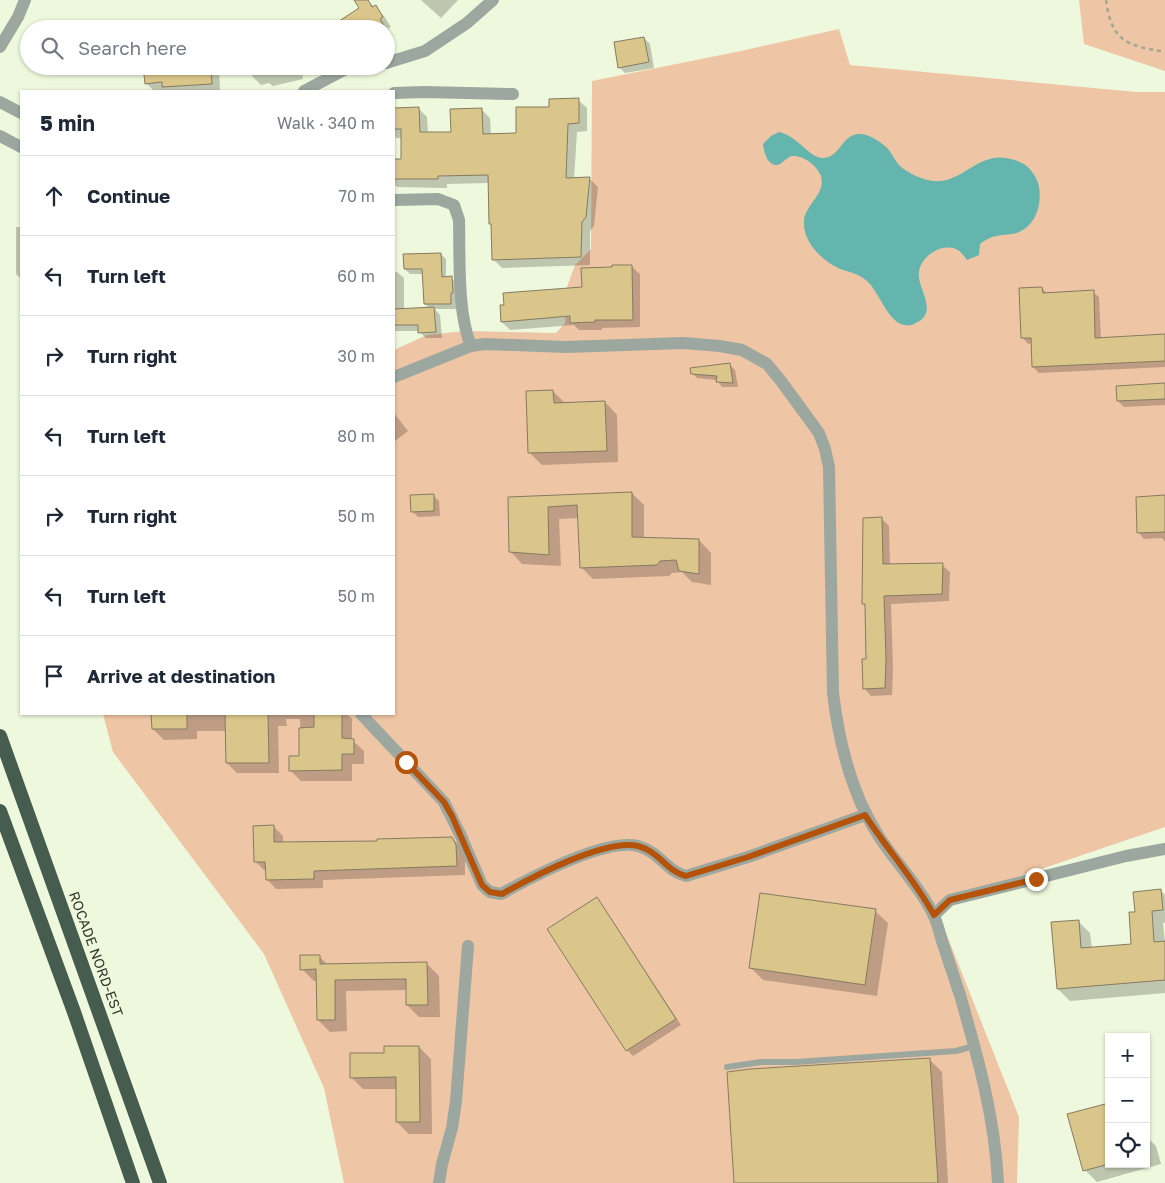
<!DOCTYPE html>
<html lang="en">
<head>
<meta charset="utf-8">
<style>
	body { margin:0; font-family:"Golos Text",sans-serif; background:#f6f6f7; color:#1f2937 }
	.controls { position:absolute; right:15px; bottom:15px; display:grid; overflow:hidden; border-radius:0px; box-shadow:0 1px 4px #0004 }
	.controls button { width:45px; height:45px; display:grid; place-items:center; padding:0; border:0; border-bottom:1px solid #e0e1e3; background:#fff; color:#1f2937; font:25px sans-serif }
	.stop { position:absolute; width:15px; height:15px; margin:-11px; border:4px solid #b45309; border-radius:50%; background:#fff }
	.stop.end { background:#b45309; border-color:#fff; box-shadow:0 1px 5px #0008 }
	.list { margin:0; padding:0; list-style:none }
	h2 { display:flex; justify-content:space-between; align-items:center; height:65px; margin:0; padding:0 20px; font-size:21px }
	h2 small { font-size:16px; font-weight:400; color:#747a83 }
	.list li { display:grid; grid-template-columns:32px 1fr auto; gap:15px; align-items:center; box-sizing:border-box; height:80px; padding:0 20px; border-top:1px solid #e0e1e3 }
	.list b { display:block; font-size:19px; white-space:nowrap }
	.list em { font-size:16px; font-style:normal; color:#747a83 }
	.icon { flex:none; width:28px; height:28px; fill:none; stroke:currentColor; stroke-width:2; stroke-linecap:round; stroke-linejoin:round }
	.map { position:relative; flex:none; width:1165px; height:1183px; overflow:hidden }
	.search { position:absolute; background:#fff; box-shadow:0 1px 4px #0004; left:20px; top:20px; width:375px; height:55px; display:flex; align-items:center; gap:12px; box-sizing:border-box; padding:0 18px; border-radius:28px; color:#747a83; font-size:19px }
	.panel { position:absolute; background:#fff; box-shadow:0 1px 4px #0004; left:20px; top:90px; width:375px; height:625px; border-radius:0px }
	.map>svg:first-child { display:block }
</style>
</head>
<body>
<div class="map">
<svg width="1165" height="1183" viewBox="0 0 1165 1183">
	<rect width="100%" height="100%" fill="#eef8dc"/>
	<!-- green -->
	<g fill="#eec5a5">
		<path d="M 1079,0 L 1165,0 L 1165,71 L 1084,44 Z"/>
		<path d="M 839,29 L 850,65 L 1136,92 L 1165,92 L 1165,827 L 935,905 L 1019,1117 L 1017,1183 L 344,1183 L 324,1088 L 264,954 L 113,752 L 103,714 L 394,714 L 394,350 L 427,335 L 465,331 L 556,333 L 565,323 L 566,290 L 575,265 L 591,249 L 592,81 L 741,51 Z"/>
	</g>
	<!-- water -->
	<path fill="#64b5ad" d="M 779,132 C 798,136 809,158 823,158 C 842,158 842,128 866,135 C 873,137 884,144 889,150 C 892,154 895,161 899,165 C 907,173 923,180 933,181 C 967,184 980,143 1022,163 C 1031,168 1037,177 1039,187 C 1042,204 1036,225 1019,232 C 1013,235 1004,234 997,236 C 990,237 985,240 980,244 L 979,255 L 967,260 C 964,256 961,251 956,249 C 941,243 921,256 919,272 C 916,287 940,312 916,323 C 911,326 907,326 901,324 C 887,318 880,295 869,283 C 860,273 850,273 838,268 C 822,260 805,244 804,225 C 802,205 829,194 820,174 C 816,165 803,155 792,156 C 787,157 784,162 780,164 C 768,169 764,152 763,144 L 771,136 Z"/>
	<!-- shadow -->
	<g fill="#0003">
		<path d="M 364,0 L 367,0 L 384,16 L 391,27 L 388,28 L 393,36 L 386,40 L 386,29 L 329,29 L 361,9 Z"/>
		<path d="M 421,0 L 458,0 L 441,18 Z"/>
		<path d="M 644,38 L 650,44 L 654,68 L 625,73 L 619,67 Z"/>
		<path d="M 145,66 L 219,66 L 220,91 L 154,91 L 146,83 Z"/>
		<path d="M 249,66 L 308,66 L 309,70 L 302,72 L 303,79 L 273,86 L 269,83 L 261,85 L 252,76 Z"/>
		<path d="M 578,100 L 587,108 L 587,131 L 577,132 L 574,179 L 589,178 L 598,187 L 594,226 L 590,231 L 590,265 L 502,268 L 494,260 L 492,226 L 490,224 L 489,183 L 447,184 L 447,188 L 397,187 L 394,184 L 394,160 L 402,160 L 402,138 L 396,138 L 394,135 L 394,109 L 418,108 L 427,117 L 428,134 L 452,133 L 481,109 L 490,118 L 491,135 L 518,134 L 550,108 Z"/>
		<path d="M 16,227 L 21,227 L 21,279 L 16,274 Z"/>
		<path d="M 441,254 L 446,259 L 446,278 L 451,278 L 457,283 L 456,309 L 435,309 L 440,315 L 442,338 L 426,338 L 419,331 L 394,331 L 394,272 L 397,272 L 404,278 L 404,310 L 430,309 L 425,304 L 423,274 L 410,274 L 405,269 Z"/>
		<path d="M 631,266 L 640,274 L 640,327 L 602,328 L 602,330 L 579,330 L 574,325 L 510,330 L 502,322 Z"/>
		<path d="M 1042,288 L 1047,294 L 1093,292 L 1099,297 L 1101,339 L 1165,336 L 1165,367 L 1039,373 L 1033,367 L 1032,343 L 1028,344 L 1023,338 Z"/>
		<path d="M 730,365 L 735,370 L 738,387 L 722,387 L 717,380 L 697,378 L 692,373 Z"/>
		<path d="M 1165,384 L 1165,405 L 1124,407 L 1118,401 Z"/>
		<path d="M 553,391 L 566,404 L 605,402 L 617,415 L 618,462 L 542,465 L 530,453 Z"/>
		<path d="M 394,413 L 408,431 L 394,442 Z"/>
		<path d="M 632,493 L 644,505 L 644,539 L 699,540 L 711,553 L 711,585 L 692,582 L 682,572 L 672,573 L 669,576 L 593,579 L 581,567 L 579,518 L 559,519 L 561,566 L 522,564 L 510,551 L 510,498 Z"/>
		<path d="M 433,495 L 439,501 L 440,516 L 418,517 L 412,511 Z"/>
		<path d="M 1165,496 L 1165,542 L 1162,538 L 1144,539 L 1139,533 Z"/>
		<path d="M 881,518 L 889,526 L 890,566 L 942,565 L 950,572 L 949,601 L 891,604 L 893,668 L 892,695 L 871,696 L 864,688 L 867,661 L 867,607 L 863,604 Z"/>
		<path d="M 153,714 L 347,714 L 352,719 L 352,740 L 364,751 L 364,764 L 352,764 L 352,781 L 301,781 L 290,770 L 301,758 L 300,719 L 286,719 L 287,726 L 278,726 L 279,773 L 237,773 L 227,763 L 226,731 L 197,731 L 197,739 L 164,740 L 153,729 Z"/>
		<path d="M 274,827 L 283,836 L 283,843 L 378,842 L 452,838 L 461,847 L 465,855 L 465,875 L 323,880 L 323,888 L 276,889 L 267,879 L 267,870 L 264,870 L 255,861 Z"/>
		<path d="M 1161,891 L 1165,895 L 1165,923 L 1163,923 L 1165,943 L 1165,993 L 1070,1001 L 1058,989 L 1078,921 L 1090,933 L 1092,949 L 1133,945 Z"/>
		<path d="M 597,899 L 602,905 L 681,1025 L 633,1056 L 627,1050 Z"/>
		<path d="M 875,911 L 888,923 L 877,996 L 763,980 L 751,968 Z"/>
		<path d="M 319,956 L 328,965 L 427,964 L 439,976 L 440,1017 L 419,1017 L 407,1005 L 407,990 L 346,991 L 347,1031 L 330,1032 L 318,1020 L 318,981 L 314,981 L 302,969 Z"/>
		<path d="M 419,1047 L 431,1059 L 432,1134 L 409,1134 L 397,1122 L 397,1089 L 363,1089 L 351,1077 Z"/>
		<path d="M 930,1060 L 942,1072 L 948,1183 L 735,1183 Z"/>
		<path d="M 1109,1104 L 1109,1164 L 1146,1164 L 1146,1136 L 1156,1146 L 1161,1164 L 1097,1182 L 1085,1170 Z"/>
	</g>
	<!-- building -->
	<g fill="#dac68a" stroke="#847b62">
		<path d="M 354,0 L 368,0 L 372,7 L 376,5 L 383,17 L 380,19 L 386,29 L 327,29 L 359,8 Z"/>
		<path d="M 644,37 L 649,62 L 618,68 L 614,42 Z"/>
		<path d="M 143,66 L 211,66 L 212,84 L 162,87 L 162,82 L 145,84 Z"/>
		<path d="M 579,98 L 579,123 L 568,124 L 566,178 L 590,177 L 586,217 L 582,222 L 581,257 L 492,260 L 491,224 L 489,224 L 488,175 L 438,176 L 438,179 L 394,179 L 394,159 L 401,159 L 401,129 L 394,129 L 394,108 L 419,107 L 420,132 L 451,132 L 450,109 L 482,108 L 483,134 L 516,133 L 516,107 L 549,107 L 549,99 Z"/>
		<path d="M 441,253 L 442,277 L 452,276 L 453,293 L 451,293 L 451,304 L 424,304 L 422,269 L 404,269 L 403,254 Z"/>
		<path d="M 612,265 L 632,265 L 633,320 L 595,320 L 595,322 L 570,323 L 570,316 L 501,322 L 500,305 L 504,305 L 503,293 L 582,287 L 581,268 L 612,267 Z"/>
		<path d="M 1042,287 L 1043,293 L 1094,290 L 1095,338 L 1165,334 L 1165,361 L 1032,367 L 1031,338 L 1021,338 L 1019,288 Z"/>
		<path d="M 434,307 L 436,332 L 418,333 L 418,325 L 394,325 L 394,309 Z"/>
		<path d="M 730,363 L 733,383 L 716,382 L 717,376 L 691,374 L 690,368 Z"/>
		<path d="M 1165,383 L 1165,399 L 1117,401 L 1116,386 Z"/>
		<path d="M 553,390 L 554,403 L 605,401 L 607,451 L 528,453 L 526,391 Z"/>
		<path d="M 632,492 L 632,537 L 699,539 L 699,574 L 679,571 L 676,560 L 660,561 L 657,565 L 580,568 L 577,505 L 548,507 L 549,555 L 509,552 L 508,497 Z"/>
		<path d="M 434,494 L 434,511 L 411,512 L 410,495 Z"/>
		<path d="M 1165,495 L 1165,532 L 1137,533 L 1136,497 Z"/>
		<path d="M 882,517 L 883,564 L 943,563 L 942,594 L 884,596 L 886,659 L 885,688 L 863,689 L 862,659 L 866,659 L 865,604 L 862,604 L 863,518 Z"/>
		<path d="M 151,714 L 187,714 L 187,729 L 152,729 Z"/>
		<path d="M 225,714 L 268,714 L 269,763 L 226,763 Z"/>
		<path d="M 314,714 L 342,714 L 342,738 L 354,739 L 354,754 L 342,754 L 342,770 L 289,771 L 289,756 L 299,756 L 299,728 L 314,727 Z"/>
		<path d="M 274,825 L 274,842 L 377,841 L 377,839 L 452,837 L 456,845 L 457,866 L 314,871 L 314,879 L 266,880 L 265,862 L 254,862 L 253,826 Z"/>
		<path d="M 1161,889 L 1163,910 L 1152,911 L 1154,942 L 1165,941 L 1165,980 L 1057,989 L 1051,922 L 1079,920 L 1081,948 L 1131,944 L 1129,912 L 1135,912 L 1133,892 Z"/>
		<path d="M 760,893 L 876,909 L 865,985 L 749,968 Z"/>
		<path d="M 597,897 L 676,1019 L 626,1051 L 547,929 Z"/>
		<path d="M 300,955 L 320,955 L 320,964 L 427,962 L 428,1005 L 406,1005 L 406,979 L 335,980 L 335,1020 L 317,1020 L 316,969 L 300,970 Z"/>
		<path d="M 384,1046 L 419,1046 L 420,1122 L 396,1122 L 396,1077 L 350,1078 L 350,1053 L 384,1053 Z"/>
		<path d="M 930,1058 L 938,1183 L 734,1183 L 727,1072 L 750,1069 Z"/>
		<path d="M 1109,1103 L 1109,1164 L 1083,1171 L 1067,1114 Z"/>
	</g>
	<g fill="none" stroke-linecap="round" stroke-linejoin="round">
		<!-- path -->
		<path stroke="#a0a792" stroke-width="2.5" stroke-dasharray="4 4" stroke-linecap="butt" d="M 1106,0 C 1112,42 1126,45 1165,52"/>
		<!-- service -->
		<path stroke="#9ba79f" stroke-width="6" d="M 727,1067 L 761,1062 L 796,1062 L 956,1051 L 974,1046"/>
		<!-- minor -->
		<g stroke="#9ba79f" stroke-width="12">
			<path d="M 0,47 L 18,17 L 25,0"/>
			<path d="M 386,63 L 425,51 L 467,23 L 493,0"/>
			<path d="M 304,91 L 346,69 L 368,66"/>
			<path d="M 394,93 L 424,92 L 513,94"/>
			<path d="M 0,102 L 21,113"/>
			<path d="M 0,136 L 21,147"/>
			<path d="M 394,200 L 438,199 L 454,205 L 459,220 C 460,258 457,312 471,346"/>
			<path d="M 394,377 L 471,346 L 485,344 L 566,347 L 683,343 L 720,346 L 742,350 L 767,364 L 781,381 L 819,433 L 825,449 L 829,467 L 833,693 C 839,743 851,793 878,835 C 895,862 918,884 932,912 C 937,921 939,931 942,941 C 948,959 954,977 960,995 C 978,1058 995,1117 998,1183"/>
			<path d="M 361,714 L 444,802 L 461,836 L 482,885 L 490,892 L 501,894 C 532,877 605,838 638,846 C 660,852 667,872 686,876 L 748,857 L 865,815"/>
			<path d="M 934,915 L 950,900 L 1126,856 L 1165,849"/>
			<path d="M 439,1183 L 442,1164 L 452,1128 L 456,1101 L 468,946"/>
		</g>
		<!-- trunk -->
		<g stroke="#465c4e" stroke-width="14">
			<path d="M 0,736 L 160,1183"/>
			<path d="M 0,811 L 74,1012 L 133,1183"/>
		</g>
	</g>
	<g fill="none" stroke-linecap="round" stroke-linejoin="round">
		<!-- route -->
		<path stroke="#b45309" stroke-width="6" d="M 406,762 L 444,802 L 452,816 L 482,885 L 490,892 L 502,894 C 532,877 606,838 638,846 C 660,852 667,872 686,876 L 748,857 L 865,815 C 887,849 914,879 934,915 L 950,900 L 1036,879"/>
	</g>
	<g text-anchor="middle" stroke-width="4" stroke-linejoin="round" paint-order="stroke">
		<!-- street labels -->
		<g font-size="14" fill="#33372c" stroke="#eef8dc">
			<text transform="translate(96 954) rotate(70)" y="5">ROCADE NORD-EST</text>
		</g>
	</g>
</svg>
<div class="controls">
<button>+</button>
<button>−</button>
<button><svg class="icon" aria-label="locate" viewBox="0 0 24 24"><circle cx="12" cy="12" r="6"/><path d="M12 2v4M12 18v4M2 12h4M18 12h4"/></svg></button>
</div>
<div class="stop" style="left:406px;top:762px"></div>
<div class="stop end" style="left:1036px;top:879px"></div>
<div class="search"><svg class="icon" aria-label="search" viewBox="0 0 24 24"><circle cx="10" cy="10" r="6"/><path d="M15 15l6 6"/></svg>Search here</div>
<section class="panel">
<h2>5 min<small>Walk · 340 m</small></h2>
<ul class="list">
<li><svg class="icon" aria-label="ahead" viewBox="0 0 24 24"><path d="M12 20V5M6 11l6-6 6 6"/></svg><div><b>Continue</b></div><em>70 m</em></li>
<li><svg class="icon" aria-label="left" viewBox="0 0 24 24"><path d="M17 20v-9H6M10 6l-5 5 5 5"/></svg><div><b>Turn left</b></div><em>60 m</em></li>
<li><svg class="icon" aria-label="right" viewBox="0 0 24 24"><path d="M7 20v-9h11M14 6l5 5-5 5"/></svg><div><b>Turn right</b></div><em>30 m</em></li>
<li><svg class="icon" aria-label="left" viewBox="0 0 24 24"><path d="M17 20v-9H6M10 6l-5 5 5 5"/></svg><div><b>Turn left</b></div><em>80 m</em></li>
<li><svg class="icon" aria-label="right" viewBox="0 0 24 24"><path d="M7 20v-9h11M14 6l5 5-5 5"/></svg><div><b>Turn right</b></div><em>50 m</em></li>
<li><svg class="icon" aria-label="left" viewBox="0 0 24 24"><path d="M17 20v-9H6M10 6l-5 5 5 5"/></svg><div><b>Turn left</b></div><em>50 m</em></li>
<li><svg class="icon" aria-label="arrive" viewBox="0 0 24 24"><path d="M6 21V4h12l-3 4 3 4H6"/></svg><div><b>Arrive at destination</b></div></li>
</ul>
</section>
</div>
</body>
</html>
